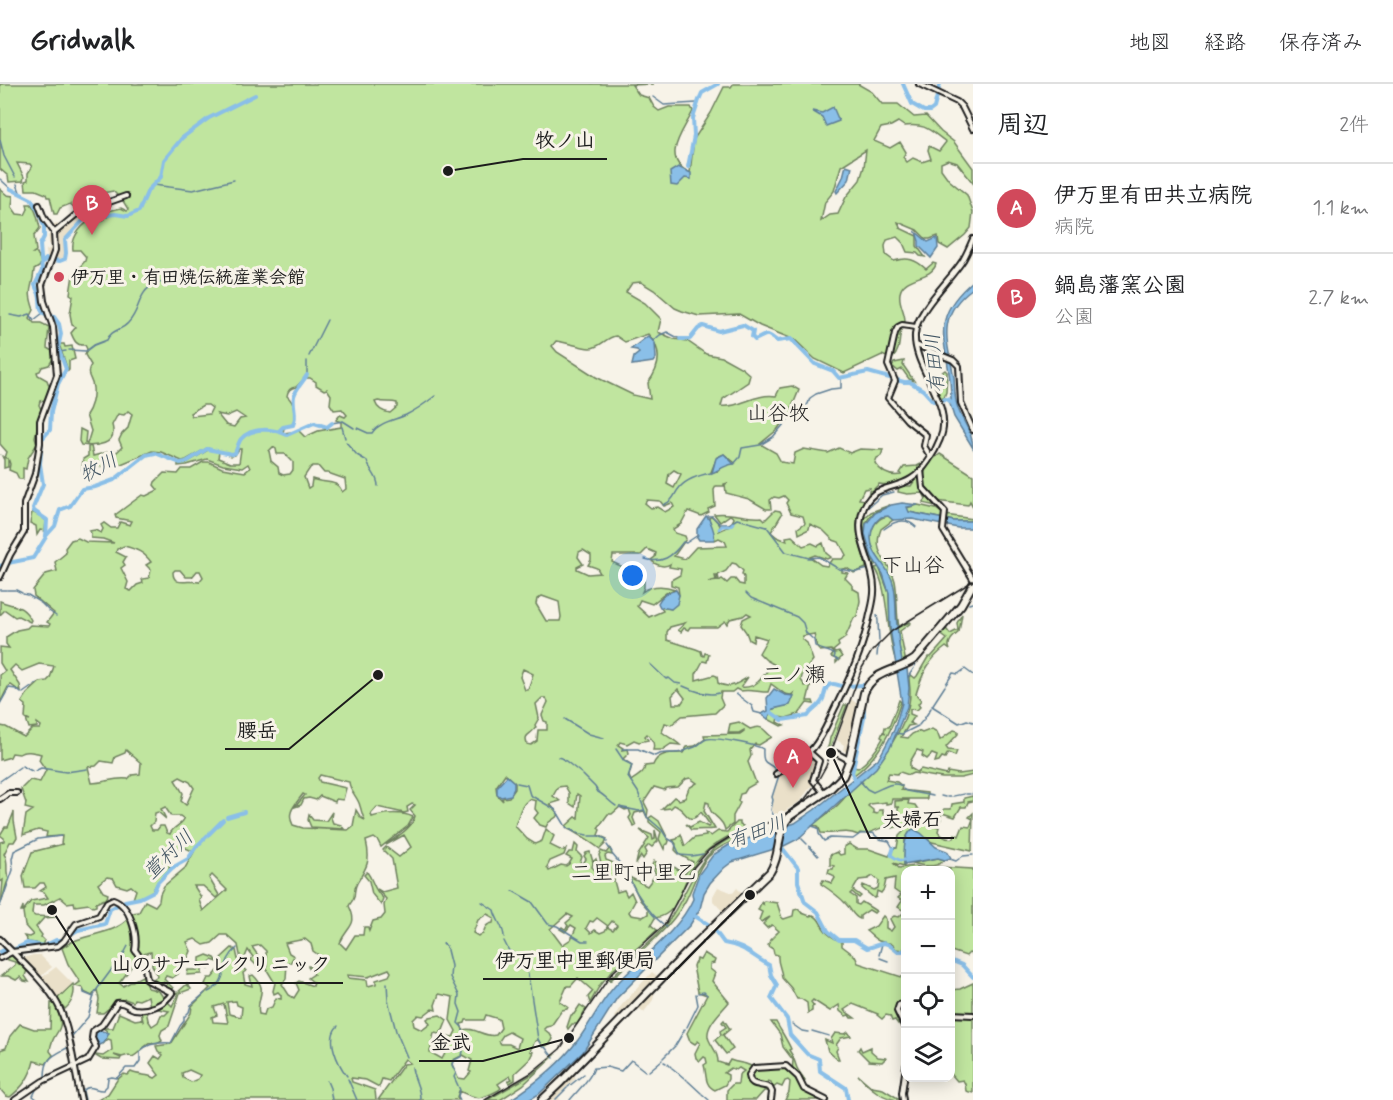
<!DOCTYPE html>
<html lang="ja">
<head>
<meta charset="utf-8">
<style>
	body { margin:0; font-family:Mynerve,"Klee One",sans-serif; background:#f6f6f6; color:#202124 }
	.controls { position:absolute; right:18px; bottom:18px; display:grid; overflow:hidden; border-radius:12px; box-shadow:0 3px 15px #0003 }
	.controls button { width:54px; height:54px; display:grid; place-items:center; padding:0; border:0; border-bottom:2px solid #e0e0e0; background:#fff; color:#202124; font:30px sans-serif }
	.you { position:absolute; left:633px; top:492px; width:21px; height:21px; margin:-15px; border:4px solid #fff; border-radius:50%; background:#1a73e8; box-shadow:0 0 0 9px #1a73e833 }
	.badge { display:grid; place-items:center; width:39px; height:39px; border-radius:50%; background:#d1495b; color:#fff; font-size:20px; font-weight:700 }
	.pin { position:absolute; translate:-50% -50px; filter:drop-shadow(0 2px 3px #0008) }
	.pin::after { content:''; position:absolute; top:32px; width:21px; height:18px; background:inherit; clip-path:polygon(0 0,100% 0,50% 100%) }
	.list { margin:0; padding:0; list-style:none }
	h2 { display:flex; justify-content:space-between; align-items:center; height:78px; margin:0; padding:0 24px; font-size:26px }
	h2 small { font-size:20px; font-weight:400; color:#757577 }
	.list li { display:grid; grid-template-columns:39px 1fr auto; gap:18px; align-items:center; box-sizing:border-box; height:90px; padding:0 24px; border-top:2px solid #e0e0e0 }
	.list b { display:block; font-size:22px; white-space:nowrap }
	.list p { margin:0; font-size:20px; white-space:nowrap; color:#757577 }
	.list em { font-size:20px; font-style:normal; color:#757577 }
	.icon { flex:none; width:33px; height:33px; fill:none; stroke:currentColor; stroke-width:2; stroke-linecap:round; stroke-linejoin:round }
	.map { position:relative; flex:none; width:973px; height:1016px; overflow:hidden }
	header { display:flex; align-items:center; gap:36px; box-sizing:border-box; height:84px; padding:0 30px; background:#fff; border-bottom:2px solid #e0e0e0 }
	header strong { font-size:28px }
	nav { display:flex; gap:33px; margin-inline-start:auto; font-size:21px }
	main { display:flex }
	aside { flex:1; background:#fff }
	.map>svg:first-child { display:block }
</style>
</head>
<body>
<header>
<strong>Gridwalk</strong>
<nav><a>地図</a><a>経路</a><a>保存済み</a></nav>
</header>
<main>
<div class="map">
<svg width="973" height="1016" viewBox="0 0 973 1016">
	<rect width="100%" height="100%" fill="#f7f3e8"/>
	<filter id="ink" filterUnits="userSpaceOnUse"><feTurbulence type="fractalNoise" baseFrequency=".0167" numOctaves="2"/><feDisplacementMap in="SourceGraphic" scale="12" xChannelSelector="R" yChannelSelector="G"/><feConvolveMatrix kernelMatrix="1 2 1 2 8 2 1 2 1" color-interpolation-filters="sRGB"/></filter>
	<g filter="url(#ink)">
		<!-- built -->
		<g fill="#eae0c9">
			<path d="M 83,125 L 85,130 L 64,157 L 65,172 L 61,176 L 47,174 L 46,166 L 50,165 L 48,152 L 50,150 L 47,143 L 57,139 L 60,141 L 72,128 L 75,131 L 77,129 L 76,127 Z"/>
			<path d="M 851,615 L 860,622 L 849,670 L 843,666 L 844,661 L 837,656 Z"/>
			<path d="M 808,672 L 817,676 L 818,680 L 812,692 L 813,700 L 799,718 L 776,733 L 772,725 L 774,716 L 772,713 L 780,690 Z"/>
			<path d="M 718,803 L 733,809 L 737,804 L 744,811 L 725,830 L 713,817 L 713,812 Z"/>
			<path d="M 33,871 L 40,871 L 52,883 L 39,894 L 21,875 Z"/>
			<path d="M 56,883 L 73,900 L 57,915 L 40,895 Z"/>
			<path d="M 652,888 L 660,894 L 619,937 L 614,933 L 621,922 Z"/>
			<path d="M 656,903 L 653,916 L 644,928 L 636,922 Z"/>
			<path d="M 572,989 L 576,994 L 557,1013 L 561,1016 L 544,1016 Z"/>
		</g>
		<!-- green -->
		<g fill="#c0e59f" stroke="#6e805e" stroke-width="1.5" fill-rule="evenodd">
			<path d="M 0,0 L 653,0 L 632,1 L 639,11 L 649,14 L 654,23 L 659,27 L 669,23 L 691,23 L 693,27 C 684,47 659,74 690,89 L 694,55 L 711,29 L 724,3 L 731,3 L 733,0 L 858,0 L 872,8 L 882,20 L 898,20 L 914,33 L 926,32 L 941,48 L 954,58 L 973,84 L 973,99 L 957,79 L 948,76 L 941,79 L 941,85 L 949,96 L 967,111 L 973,128 L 971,144 L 965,151 L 948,165 L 939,160 L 938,152 L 930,155 L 926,155 L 917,146 L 898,138 L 900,144 L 917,152 L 917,162 L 925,173 L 920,172 L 917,169 L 907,168 L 903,159 L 897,153 L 887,156 L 885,162 L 886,171 L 894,177 C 908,173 915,175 926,185 L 933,179 L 936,180 C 932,196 903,191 900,209 C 898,219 905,227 905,237 C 896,249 904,263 892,275 L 882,271 L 844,289 L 815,275 L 795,256 L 760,242 L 739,230 L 699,232 L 682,227 L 675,224 L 654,206 L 641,198 L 632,199 L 626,208 L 645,219 L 661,235 L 658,248 L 674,255 L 687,257 L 706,270 L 722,273 L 742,284 L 750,291 L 748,298 L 723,315 L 721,322 C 741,324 754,309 776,312 L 780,304 L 792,302 L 799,306 L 792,323 L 793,328 L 784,336 L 777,346 L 760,360 L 776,369 L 781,378 L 793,380 L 795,369 L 804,365 L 828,369 L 839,364 L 850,369 L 860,365 L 883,366 L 881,372 L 877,374 L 875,379 C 881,388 890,393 901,391 L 900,389 L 904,383 L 917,382 L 925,378 C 911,395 901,403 879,400 L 868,411 L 870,404 L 864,405 L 859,415 L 866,416 C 851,439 859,457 866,481 L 866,484 L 854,489 L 847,484 L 842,485 L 842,488 L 848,489 L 845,494 L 852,501 L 852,504 L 859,508 L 860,517 L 857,532 L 854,534 L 845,554 L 838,559 L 839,562 L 833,567 L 835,569 L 839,568 L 842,573 L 836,579 L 836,575 L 831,573 L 834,569 L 831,566 L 820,567 L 817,564 L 814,550 L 803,552 L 802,555 L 807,559 L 813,576 L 807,584 L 804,584 L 801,596 L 805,602 L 811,601 L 807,617 L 813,617 L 814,620 L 807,619 L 799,630 L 786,634 L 778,633 L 777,638 L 784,641 L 781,642 L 768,635 L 773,625 L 790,620 L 794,609 L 791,611 L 785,610 L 771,600 L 768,608 C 758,608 750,605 740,607 L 736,605 L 732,608 L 721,608 L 720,614 L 723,621 L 715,629 L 682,632 L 671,641 L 665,639 L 662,648 C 668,653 676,657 680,661 L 671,660 L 662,666 L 653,666 C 655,659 652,655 647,650 L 645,652 L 648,656 L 639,658 L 634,656 L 627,660 L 620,658 L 618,661 L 623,664 L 622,666 L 628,665 L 629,669 L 623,675 L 632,681 L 629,692 L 631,697 C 636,692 644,691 645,682 L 653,681 C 658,668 671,669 683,669 L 687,663 L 695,662 L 705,655 L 704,651 L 740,650 L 744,647 L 744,646 L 739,649 L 728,649 L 730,640 L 739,638 L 750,645 C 765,640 763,647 772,653 L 759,661 L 755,660 L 750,666 L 751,672 L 748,678 L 756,699 L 747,704 L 744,709 L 740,710 L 738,717 L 740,719 L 733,732 L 733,740 L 725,746 C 722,731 709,734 709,719 L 706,718 L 704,727 L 715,745 C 707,746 700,745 691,746 L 686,740 L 690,743 L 699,738 L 708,743 L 710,741 L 701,728 C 687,744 688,726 674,721 L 671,724 L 662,725 L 674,713 L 679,716 L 685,714 L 689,704 L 697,699 L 690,694 L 686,695 L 678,703 L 666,704 L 664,706 L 654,703 L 644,718 L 648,726 L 647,733 L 644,727 L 635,729 L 633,734 L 636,742 L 634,743 L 629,734 L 631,731 L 629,725 L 625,726 L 620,723 L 612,730 L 608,730 L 598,744 L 600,746 L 598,751 L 607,755 L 605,760 L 600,765 C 595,761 575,748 568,745 L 566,742 L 576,733 L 578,734 L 580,712 L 577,710 L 575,723 L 569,719 L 569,709 L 565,702 L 558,703 L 553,712 L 560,717 L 550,720 L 559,731 L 548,739 L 546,743 L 540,741 L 534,734 L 538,729 L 535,725 L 536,717 L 529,715 C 519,723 519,732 515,742 L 527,755 L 535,760 L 542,757 L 546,745 L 554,752 L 550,761 L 562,767 L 566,765 L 564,771 L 550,777 L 547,783 L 549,787 L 561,781 L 566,782 L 569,780 L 572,775 L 566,772 L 569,768 L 573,768 L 575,760 L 578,763 L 577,768 L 582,773 L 579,782 L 581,783 L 586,775 L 584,772 L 586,769 L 590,768 L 593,778 L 596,775 L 597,778 L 593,779 L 592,783 L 596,787 L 608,784 L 607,782 L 601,780 L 599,771 L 601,767 L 606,769 L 610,764 L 612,771 L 608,770 L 605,772 L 606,776 L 616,780 L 614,797 L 617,808 L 624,806 L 627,812 L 631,808 L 635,817 L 629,828 L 631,831 L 643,833 L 648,830 L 648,825 L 640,816 L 629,793 L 647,802 L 656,790 L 651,783 L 654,777 L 656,778 L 654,784 L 658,787 L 667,782 L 670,786 L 674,783 L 685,790 L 693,778 L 680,771 L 675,766 L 676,760 L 673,756 L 677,755 L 681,750 L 685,762 L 694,754 L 706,752 L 705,749 L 711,752 L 718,747 L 727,748 L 737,738 L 740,738 L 740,741 L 743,742 L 742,746 C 723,754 704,765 693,783 C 681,800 680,831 655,834 L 651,841 L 657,846 L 612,887 L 600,901 L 590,919 L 588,913 L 593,907 L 578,894 L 571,902 L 567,902 L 560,918 L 568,923 L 567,925 L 562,926 L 551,942 L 546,943 L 544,945 L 550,950 L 553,955 L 550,960 L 543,963 L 538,956 L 535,957 L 530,967 L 533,968 L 529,976 L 515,989 L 515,996 L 510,999 L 508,997 L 512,995 L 510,992 L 498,1000 L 501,1004 L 499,1006 C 480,1016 479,1016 459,1007 L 457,1013 L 459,1016 L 378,1016 L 404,980 L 410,979 L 405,975 L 389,997 L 382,995 L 379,1003 L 366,996 L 351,994 L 352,998 L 375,1006 L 376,1016 L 98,1016 L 108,1010 L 117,996 L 124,990 L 128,991 L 131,988 C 140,992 147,990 155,994 L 159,991 L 150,979 L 155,972 L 160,975 L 163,971 L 158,967 L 156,962 L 171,960 L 191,929 L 192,922 L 210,904 L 205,900 L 208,894 L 212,894 L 222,882 L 221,874 L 232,864 L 236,866 L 239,880 L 246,887 L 243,889 L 245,900 L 252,902 L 250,892 L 253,891 C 270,907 255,913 259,930 L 264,931 L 266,925 L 272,923 L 276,914 L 281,915 L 281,911 L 278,908 L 274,910 L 273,907 L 275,899 L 267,886 L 266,867 L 260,861 L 252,863 L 264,880 L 258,883 L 251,876 L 253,873 L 248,866 L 243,878 L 241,876 L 238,861 L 227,851 L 221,851 L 212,859 L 204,861 L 195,855 L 187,858 L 191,867 C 188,876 181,881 178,890 L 172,894 L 166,892 L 164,895 L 173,904 L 171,907 L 166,903 L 167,900 L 163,898 L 155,900 L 150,897 L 158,892 L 152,881 L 151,868 C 137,868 128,890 119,899 L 123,902 L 144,891 L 148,904 C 157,906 161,907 164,916 L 150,923 L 148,912 L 139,916 L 134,915 L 133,918 L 125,915 L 113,921 L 103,929 L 97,929 L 99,915 L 97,906 L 92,912 L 84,908 L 83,904 L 75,902 L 80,898 L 68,880 L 62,864 C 83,847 119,853 132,829 L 139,828 L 145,817 L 155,822 L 159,817 L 160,810 L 164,802 L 185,784 L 194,768 L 182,762 L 170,776 L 169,786 L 158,797 L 153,806 L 144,812 L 133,815 L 136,806 L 131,802 L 127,804 L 117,801 L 113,794 L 107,793 L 98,800 L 103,808 L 108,810 L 107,814 L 96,819 L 96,822 L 93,823 L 89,820 L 75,822 L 74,818 L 67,819 L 60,813 L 44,821 L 33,821 L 32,830 L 35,832 L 56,833 L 44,834 L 36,843 L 42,851 L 41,853 L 44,856 L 42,862 L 36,859 L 28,858 L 24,852 L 29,853 L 33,851 L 25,842 L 23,828 L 21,828 L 23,822 L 23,827 L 31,817 L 48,814 L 44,808 L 40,807 L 46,803 L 44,799 L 40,799 L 35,804 L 25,804 L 23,792 L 32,768 L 63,760 L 61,760 L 62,752 L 46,753 L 47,748 L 38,746 L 23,751 L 26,731 L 33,726 L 25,724 L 26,719 L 21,705 L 30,696 L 40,698 L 46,686 L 39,676 L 41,670 C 33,668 25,666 19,670 L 12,669 L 10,673 L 0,676 L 0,642 L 6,643 L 24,653 L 32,645 L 40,645 L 41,642 L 37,639 L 37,643 L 29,644 L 26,635 L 30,636 L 25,634 L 26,621 L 22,618 L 27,610 L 40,598 L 47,597 L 50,594 L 54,582 L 39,580 L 22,587 L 15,581 L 10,586 L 20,601 L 21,608 L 11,601 L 8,603 L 0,619 L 0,591 L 5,587 L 0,579 L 0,563 L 9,564 L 6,560 L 6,553 L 17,546 L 27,544 L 30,541 L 49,542 L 50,540 L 47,538 L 54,529 L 34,512 L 33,506 L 46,490 L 57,487 L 55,478 L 66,469 L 65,464 L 71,456 L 78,454 L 86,458 L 114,459 L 103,455 L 91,454 L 91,449 L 89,447 L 95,446 L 101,449 L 103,445 L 101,441 L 104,439 L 111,444 L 117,444 L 120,438 L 130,441 L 132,437 L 116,434 L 115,431 L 142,411 L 146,412 L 158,406 L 154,401 L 155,398 L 164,389 L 178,390 L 182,385 L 191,385 L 203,378 L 209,378 L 222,384 L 245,388 L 250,384 L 248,380 L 242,384 L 223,381 L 207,375 L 187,381 L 178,382 L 178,379 L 188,378 L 208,366 L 219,368 L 218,374 L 230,379 L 239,379 L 241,365 L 239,365 L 235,371 L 231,372 L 224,368 L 207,364 L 186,376 L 182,377 L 161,368 L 152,367 L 114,383 L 90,382 L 82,385 L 83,375 L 88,372 L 88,363 L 91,362 L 93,372 L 112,367 L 117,368 L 122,363 L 119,356 L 122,350 L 128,344 L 132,330 L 128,327 L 124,331 L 118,330 L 112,341 C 118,361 96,363 81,361 L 79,357 L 80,345 L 86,348 L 85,359 L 87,360 L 91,347 L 86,331 C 91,324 94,313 93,304 C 93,295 84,291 91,281 L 85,271 L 87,265 L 85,261 C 76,262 74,256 71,249 L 76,243 L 72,241 L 70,230 L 73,212 L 70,210 L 73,191 L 79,187 L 78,185 L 85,177 L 86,173 L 80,166 L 73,166 C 71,152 83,139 96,133 L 102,137 L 104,135 L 103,132 L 91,127 L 104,130 L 107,133 L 109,132 L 108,127 L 121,124 L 127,127 L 128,125 L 120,112 L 118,112 L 113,107 L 103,109 L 98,105 L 85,112 L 80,112 L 77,116 L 78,119 L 74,123 L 70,120 L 60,124 L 57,130 L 54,130 L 50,113 L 47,113 L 46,110 L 36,106 L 26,106 L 25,97 L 28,96 L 28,89 L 32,83 L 30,80 L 17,79 L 24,93 L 23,97 L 9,98 L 8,92 L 0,85 ZM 898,38 L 904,42 C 927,40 928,45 946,58 L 939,67 L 929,62 L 928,66 L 931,75 L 922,78 L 913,74 L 907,78 L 903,73 L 906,68 L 900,58 L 890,64 L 874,57 L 881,44 L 891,42 ZM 866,66 L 864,83 L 860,96 L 846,113 L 838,130 L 830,131 L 821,137 L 825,118 L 834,107 L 841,82 ZM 648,250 C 663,266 660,283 648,299 L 650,315 L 633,311 L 596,293 L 557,268 L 552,262 L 556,257 C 565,258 582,264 590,264 C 600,264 606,253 616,252 L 625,258 ZM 305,294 L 310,294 L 316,298 L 316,301 L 324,306 L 327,305 L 331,311 L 330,320 L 334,326 L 342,325 L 347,331 L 345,333 L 340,331 L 336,336 L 341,338 L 341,343 L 318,347 L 305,353 L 299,347 L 283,349 L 284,344 L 293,340 C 297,331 294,318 287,312 C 288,306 290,304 296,303 ZM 378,317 C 385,319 391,317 397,319 L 397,323 L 390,329 C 383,328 377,324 375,318 ZM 203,321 L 208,321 L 212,324 L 209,330 L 192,332 L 190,329 ZM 236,328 L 245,334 L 240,335 L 234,343 L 226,341 L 217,330 L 227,332 ZM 273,363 L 276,365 L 277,370 L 285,370 L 293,378 L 293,386 L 290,390 L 283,391 L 279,389 L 278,383 L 271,377 L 269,367 ZM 724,370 L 735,379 L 723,382 L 718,387 L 711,388 L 717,373 ZM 313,382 L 318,382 L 324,389 L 328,389 L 345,395 L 346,405 L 342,408 C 338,395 324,400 312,395 L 311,402 L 308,404 L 304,393 L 310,384 ZM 674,386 L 681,390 L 674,404 L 667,400 L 669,390 ZM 728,399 L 725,400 L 726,409 L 749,415 L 766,425 L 771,425 L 770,416 L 774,413 L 779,414 L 784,412 L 788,416 L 786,419 L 791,429 L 803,432 L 805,439 L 798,444 L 799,450 L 809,445 L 810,440 L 823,446 L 833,456 L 839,458 L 846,471 L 842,475 L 832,475 L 827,482 L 821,481 L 810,473 L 815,471 L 827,475 L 831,473 L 826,469 L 823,459 L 818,462 L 812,459 L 803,462 L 792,452 L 786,453 L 787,457 L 777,453 L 771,448 L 782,430 L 780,427 L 775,426 L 765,436 L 762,433 C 746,435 731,427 714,430 L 720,438 L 730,431 L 734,434 L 730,442 L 719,447 L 720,441 L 712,432 L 709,434 L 715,456 L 719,454 L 725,457 L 727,462 L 696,463 L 685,475 L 674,472 L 686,455 L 685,452 L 675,449 L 673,445 L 681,440 L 688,427 L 701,432 L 709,428 L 708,425 L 715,422 L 714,406 L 716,402 L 724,402 L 724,400 ZM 647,416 L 660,417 L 664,422 L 672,419 L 674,423 L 665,428 L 657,423 L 651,424 L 645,419 ZM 124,462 C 136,465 144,468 151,478 L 146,481 L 151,486 L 149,494 L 142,495 L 143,499 L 137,501 L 131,507 L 126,505 L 128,498 L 121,484 L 125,481 L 123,478 L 126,473 L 116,468 L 117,465 ZM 647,465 L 656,469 L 655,473 L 651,476 C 655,481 664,484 670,480 L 669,483 L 681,485 L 680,491 L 671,496 L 671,501 L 678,503 L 679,511 L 671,525 L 662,523 L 661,524 L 663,527 L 649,533 L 637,522 L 640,516 L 652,520 L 666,509 L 675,505 C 663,501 652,501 642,508 L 644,503 L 644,496 L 641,493 L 641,486 L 636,489 L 612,478 L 613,471 L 641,471 ZM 583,466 L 591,471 L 591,476 L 588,481 L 597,484 L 600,489 L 588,490 L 577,485 L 577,483 L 583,480 L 578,473 L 579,468 ZM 732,479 L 736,480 L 743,487 L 742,490 L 744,493 L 744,501 L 739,500 L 735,495 L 731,495 L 727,499 L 722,495 L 719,497 L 708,498 L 716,496 L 715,492 L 717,492 L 717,496 L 719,496 L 718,491 L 726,487 ZM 175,486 L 180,486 L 186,493 L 192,493 L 197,487 L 200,487 L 203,493 L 199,498 C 189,495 173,504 173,488 ZM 542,512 L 559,518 L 561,533 L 560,537 L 546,537 L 536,520 L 537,515 ZM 747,529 L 751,531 L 743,535 L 741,541 L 746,548 L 749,556 L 753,558 L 754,551 L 767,555 L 759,569 L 766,576 L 775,581 L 770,582 C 763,594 755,605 741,603 L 748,593 C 739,599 729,606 718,599 L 717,592 L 714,591 L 696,596 L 696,590 L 703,577 L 707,578 L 709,570 L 705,569 L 704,572 L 702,571 L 701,567 L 696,565 L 667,556 L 667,548 L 670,543 L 685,539 L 678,546 L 681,548 L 684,544 L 688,546 L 690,543 L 717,543 L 725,537 L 727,540 L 730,535 L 743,532 ZM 523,585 L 533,590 L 528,606 L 525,606 L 520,593 ZM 678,605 L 685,614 L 681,620 L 673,620 L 672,612 ZM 542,614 L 546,614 L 548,618 L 542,631 L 544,637 L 547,638 L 547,646 L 538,646 L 537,657 L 531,661 L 527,660 C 523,649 532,651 536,643 L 535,641 L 539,634 L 536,620 ZM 126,666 L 141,679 L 140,690 L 132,691 L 128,695 C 115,693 104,699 92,699 L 88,683 L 96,682 L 101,677 L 113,679 L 115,673 L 125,669 ZM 505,690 L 515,699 L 515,705 L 509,713 L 502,714 L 503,717 L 497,711 L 496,703 ZM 320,691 L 349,698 C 350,708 358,713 360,722 C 362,728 362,732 365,736 L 361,734 L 356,726 L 353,742 L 348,746 L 303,744 L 293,741 C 286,728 295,721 303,710 L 305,711 L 295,723 L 301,721 L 304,715 L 309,714 L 316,716 L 320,712 L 335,718 L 336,715 L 343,716 L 346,704 L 320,698 L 318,694 ZM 180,693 L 190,698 L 194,704 L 186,721 L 181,717 L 183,709 L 175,696 ZM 412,720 L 415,721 L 410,726 L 415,732 C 412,745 396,753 386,761 L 404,751 L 411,763 L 399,773 L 386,763 L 383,766 L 392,775 L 397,804 L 382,808 L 377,805 L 386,815 L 384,821 L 385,830 L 381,835 L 373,837 L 369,847 L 368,843 L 364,843 L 363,851 L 355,851 L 346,865 L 340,859 C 347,842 359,842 349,822 C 350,819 353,817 354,813 C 355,808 354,804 357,799 C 367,783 371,777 366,757 L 374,754 L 378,757 L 381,763 L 408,742 L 413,733 C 402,728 384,729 372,733 L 371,730 L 377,723 L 404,729 L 408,728 L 407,723 ZM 165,723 L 171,732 L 180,732 L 184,735 C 181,742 173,742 170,750 L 167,749 L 164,742 L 160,742 L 157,746 L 152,746 L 150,742 L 154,738 L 155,729 L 158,728 L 166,735 L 161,725 ZM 212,791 L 227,806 L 203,827 L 199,816 L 201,813 L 194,802 L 203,802 L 216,814 L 219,811 L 209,794 ZM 487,830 L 494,834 L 493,839 C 486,840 485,843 483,850 L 478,852 L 473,849 L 478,836 ZM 567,830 L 573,833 L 566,839 L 568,842 L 565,845 L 562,843 L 560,845 L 565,848 L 571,841 L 576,844 L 571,855 L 562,861 L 550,845 ZM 597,834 L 608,842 L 612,837 L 617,841 L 613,846 L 607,843 L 605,847 L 600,849 L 595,846 L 591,849 L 586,844 L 590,837 L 593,838 ZM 305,855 L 311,860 L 313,867 L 320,872 L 317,884 L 308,882 L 308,883 L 314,890 L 308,894 L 314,899 L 313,902 L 299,897 L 296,899 L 299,906 L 294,914 L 289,911 L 282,900 L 286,895 L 287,879 L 290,879 L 294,872 L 289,869 L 285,859 ZM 389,885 L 391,888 L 389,892 L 376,896 L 376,900 L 368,902 L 367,896 L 348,894 L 347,891 L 368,893 ZM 439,910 L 453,913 L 450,936 L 456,947 L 453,953 L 442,951 L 440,954 L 451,958 L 442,975 L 430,968 L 434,949 L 439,950 L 443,946 L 447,936 L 440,931 L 430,933 L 427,935 L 430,940 L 422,946 L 414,942 L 413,936 L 418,931 L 423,932 L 432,925 L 436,926 L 435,921 ZM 236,917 L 237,921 L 242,923 L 241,933 L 229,930 L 227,918 ZM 224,920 L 228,939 L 213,938 L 212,933 L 217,931 L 214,923 ZM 486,931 L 499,935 L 501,944 L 496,951 C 484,954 474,942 463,946 L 461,940 L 465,939 L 466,936 L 484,936 ZM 509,948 L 520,954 L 517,964 L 509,960 L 501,960 L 499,957 L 503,951 ZM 463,971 L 472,976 L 469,987 L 471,988 L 465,995 L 458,994 L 452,980 L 453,976 ZM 189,986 L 200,991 L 198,995 L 191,998 L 183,994 L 182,989 Z"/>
			<path d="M 0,105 L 7,111 L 13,112 L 12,123 L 17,130 L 25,131 L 28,125 L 27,120 L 31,120 C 37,126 38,137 40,144 L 34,152 L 36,167 L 33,169 L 37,169 L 41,179 L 39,183 L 34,186 C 33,205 26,204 34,226 L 30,234 L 34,239 L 41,239 L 49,243 L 47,264 L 52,267 L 53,275 L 49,281 L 42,283 L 40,287 L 37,288 L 38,291 L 47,296 L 50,304 L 45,316 L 40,317 L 39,321 L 41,325 L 35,353 L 37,360 L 28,374 L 26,385 L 23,384 L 23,395 L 19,395 L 16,389 L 9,386 L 10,380 L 8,374 L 8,383 L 4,384 L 4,376 L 2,372 L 5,374 L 7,368 L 0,360 Z"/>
			<path d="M 59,260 L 64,260 L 65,263 L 72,262 L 75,275 L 69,277 L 69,286 L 68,287 Z"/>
			<path d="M 904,277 L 903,281 L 914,297 L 909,295 L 902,285 L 898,287 L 892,282 L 894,279 Z"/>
			<path d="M 945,286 L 947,288 L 946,308 L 944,313 L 937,314 L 933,295 Z"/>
			<path d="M 940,370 L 973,391 L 973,423 L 970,417 L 968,421 L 936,417 L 924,403 C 922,388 927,379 940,370 Z"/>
			<path d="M 917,393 L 919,393 C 921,406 928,413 936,422 L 923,419 L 926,415 L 923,409 L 907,410 L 898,408 L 899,402 L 911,402 Z"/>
			<path d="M 890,421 C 883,424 874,427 869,434 C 859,446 868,468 876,480 L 874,482 L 864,456 L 862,436 L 871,428 Z"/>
			<path d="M 918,421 L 936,425 L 945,431 L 973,435 L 973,437 L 954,437 L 909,428 L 906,424 Z"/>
			<path d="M 32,428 L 42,433 L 46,437 L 45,447 L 40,446 L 37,451 L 36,442 L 30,439 Z"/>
			<path d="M 888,432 L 893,436 L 881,445 C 871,470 890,477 895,497 C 898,512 896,529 899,543 L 910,538 L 911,539 L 900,547 L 907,585 L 903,583 C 900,570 898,556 897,542 C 896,532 897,520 895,510 C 891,494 879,479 873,464 C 867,452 873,434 888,432 Z"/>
			<path d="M 879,483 L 889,509 L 890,545 L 896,577 C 886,553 889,503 875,484 Z"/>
			<path d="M 0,517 C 15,523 22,520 31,536 L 30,538 L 18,532 L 15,533 L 5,526 L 0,531 Z"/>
			<path d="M 962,530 L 959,548 C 954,552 946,558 950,566 L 946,563 C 929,575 922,590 916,610 L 921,616 L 918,620 L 920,623 L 917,626 L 910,625 L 910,630 L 915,632 L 910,639 L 914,641 L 908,642 L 901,653 L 908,654 L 912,650 L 918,647 L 922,649 L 932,645 L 937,648 L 940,656 L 954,646 L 958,647 L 958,650 L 946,663 L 948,666 L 957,667 L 955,672 L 948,669 L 945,674 L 942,673 L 939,677 L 935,678 L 937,672 L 932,670 L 927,675 L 922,672 L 923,668 L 917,666 L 910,678 L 910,684 L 917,688 L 921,685 L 947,691 L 948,688 L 959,690 L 973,688 L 973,691 L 961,694 L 942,694 L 913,689 L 909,691 L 900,688 L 897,690 L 889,689 L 886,696 L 897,698 L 902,702 L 901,706 L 927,709 L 927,715 L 892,715 L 891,719 L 886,720 L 886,718 L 870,720 L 868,722 L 873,726 L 873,729 L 877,730 L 879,726 L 883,726 L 883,730 L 893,732 L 894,729 L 898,729 L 898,724 L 900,723 L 895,723 L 895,717 L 909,716 L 908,720 L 915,721 L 919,727 L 914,730 L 915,734 L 913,739 L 918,742 L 923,739 L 931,741 L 930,739 L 938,734 L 944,725 L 951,725 L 952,720 L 964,718 L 964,714 L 973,712 L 973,717 L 968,718 L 966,723 L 961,723 L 955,733 L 942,729 L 940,734 L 941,735 L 936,742 L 939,743 L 938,747 C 942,753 947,756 954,754 L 955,750 L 959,752 L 963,742 L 970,743 L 973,735 L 969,733 L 973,729 L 972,767 L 932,758 L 913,745 L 910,747 L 905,756 L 904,782 L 893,779 L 899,784 L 915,782 L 925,785 L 938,783 L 973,785 L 973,870 L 969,869 L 966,872 L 951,867 L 950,786 L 906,786 L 904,827 L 898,823 L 902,817 L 898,814 L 901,811 L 894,806 L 895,794 L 886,796 L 884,805 L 881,809 L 877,807 L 876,813 L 874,814 L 862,804 L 863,801 L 874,806 L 878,804 L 879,797 L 873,792 L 868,795 L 859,796 L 853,806 L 861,812 L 859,814 L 852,808 L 850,810 L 856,814 L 856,820 L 859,821 L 862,818 L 876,827 L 874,829 L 869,826 L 860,832 L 860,835 C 852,832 852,826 846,820 C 839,812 830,806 821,800 L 823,796 L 832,799 L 835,794 L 833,791 L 828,789 L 829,785 L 833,785 L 834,782 L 830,781 L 830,771 L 837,768 L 840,771 L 844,770 L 844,763 L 849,760 L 857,765 L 869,765 L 889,772 L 894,764 L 897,764 L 899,752 L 904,747 L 901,742 L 892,744 L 887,741 C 880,746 873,746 867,750 L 860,749 L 858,751 C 844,745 834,751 821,749 L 818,742 L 813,741 C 819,735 826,731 832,726 C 843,718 849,706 860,698 L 863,699 L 861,697 C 882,678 911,637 910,607 C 910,603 909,598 909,593 L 911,591 L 915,594 L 917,592 L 928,573 L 931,573 L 947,555 L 939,549 L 944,542 L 950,550 L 958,546 L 957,539 Z"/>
			<path d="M 899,616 L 901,618 C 891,648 880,672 854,691 L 851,689 L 853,683 L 858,684 C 868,677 876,667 883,654 L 881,653 L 883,648 L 886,649 L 884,648 L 885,643 L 889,643 Z"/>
			<path d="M 844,621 L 847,621 L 831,662 L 825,671 L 829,660 L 830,654 Z"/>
			<path d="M 14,728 L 14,737 L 17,753 L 14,758 L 10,758 L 4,770 C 10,778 4,787 9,795 C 4,803 5,811 1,819 L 3,796 L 0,798 L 0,758 L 4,757 L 4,754 L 0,751 L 5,743 L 8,743 Z"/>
			<path d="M 332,728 L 331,734 L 333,739 L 341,741 L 344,745 L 311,743 L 308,736 L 309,731 L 313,736 L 326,737 Z"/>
			<path d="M 652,732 L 659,737 L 669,757 L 668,760 L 665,761 L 664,765 L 659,755 L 661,748 L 649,738 L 649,734 Z"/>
			<path d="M 640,746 L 652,751 L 653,756 L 655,755 L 655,746 L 658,757 L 652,763 L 649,761 L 645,765 L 647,769 L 643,775 L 641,772 L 636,780 L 638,771 L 649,754 Z"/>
			<path d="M 741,750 L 744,753 C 687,771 704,797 674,834 C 656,857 631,876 610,897 L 609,896 C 626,877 650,860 666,840 C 692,806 694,765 741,750 Z"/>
			<path d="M 938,774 L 945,776 C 936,784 924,783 913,779 Z"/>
			<path d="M 367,788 C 374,797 373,806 383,814 L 381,821 L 372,810 L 369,797 L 364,791 Z"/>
			<path d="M 764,817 L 777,819 L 782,834 L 784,835 L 793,832 L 794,826 L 798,825 L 802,829 L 810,832 L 813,831 C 821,835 820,840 825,846 C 829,852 835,855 842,858 L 842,862 L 855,872 L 858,879 L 905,894 L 905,942 L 899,938 L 898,940 L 895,936 L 892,937 L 890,932 L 886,931 L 882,935 L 877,931 L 878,930 L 853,920 L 844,926 L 855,934 L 851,934 L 849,931 L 846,932 L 840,927 L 839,921 L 830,927 L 813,916 L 811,918 L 814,922 L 812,923 L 812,927 L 808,929 L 807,919 L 801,915 L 797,915 L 791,904 L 782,894 C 782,885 777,881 778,871 L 774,870 L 773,865 L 768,862 L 770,856 L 779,847 L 772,841 L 767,844 L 763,840 L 770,833 L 761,838 L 759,836 L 762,828 L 758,826 L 761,819 L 763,820 L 762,818 Z"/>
			<path d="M 905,827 L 905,863 L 903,866 L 896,865 C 891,856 887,860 879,857 C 874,855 870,850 866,847 L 876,842 L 883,832 L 886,835 L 886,844 L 891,847 L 894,843 L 890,835 L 894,832 L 899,833 Z"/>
			<path d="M 704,869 L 715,876 L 714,879 L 710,880 L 710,885 L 715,889 L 712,897 L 729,918 C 722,927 703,943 709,956 C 713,965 718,968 718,978 L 727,981 L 730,976 C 740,980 748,978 755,985 L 782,983 L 792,988 L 793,976 L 783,963 L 780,950 L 771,938 L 776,938 C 781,947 787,956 791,965 L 789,966 C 795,974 794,977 797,984 C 799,989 803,991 805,997 L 801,1000 L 803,1007 L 824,1016 L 785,1016 L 789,1008 L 790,998 L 788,996 L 785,997 L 782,1003 L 777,1001 L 773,1004 L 771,998 L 768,997 L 765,1002 L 769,1005 L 767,1007 L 764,1007 L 756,1016 L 727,1016 L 727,1006 L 733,1000 L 738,1000 L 739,991 L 744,987 L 739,984 L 736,986 L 731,984 L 724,989 L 728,991 L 728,995 L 725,1001 L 715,1006 C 704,1001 707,991 704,981 L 707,979 L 706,974 L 704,973 L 700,977 L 696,974 L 695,969 L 700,959 L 698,957 L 695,960 L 690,957 L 687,949 L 707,911 L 698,908 L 693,882 L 694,879 L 696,879 L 697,875 L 700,876 Z"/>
			<path d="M 9,871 L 12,871 L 17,876 L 16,878 L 27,886 L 25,892 L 29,898 L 24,897 L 20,893 L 16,896 L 8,892 L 1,892 L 15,881 L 15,878 L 8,876 L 7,873 Z"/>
			<path d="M 207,871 L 215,874 L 218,878 L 212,876 L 209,879 L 209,885 L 202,883 L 202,890 L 187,891 L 188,886 L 197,886 L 200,883 L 200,874 Z"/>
			<path d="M 973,899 L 973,1009 L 966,1007 L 965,1000 L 963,996 L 957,997 L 951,990 L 951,906 L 960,905 Z"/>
			<path d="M 73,900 C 76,909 72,919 65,925 L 57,915 Z"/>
			<path d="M 187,900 L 191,905 L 180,909 L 169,942 L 162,946 L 160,951 L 162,957 L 157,960 L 150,959 C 143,963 139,970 132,973 L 129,971 L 122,973 L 114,971 L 121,974 L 120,976 L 101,975 L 96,972 L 96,971 L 103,972 L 112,966 L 111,956 L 108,955 L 104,959 L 107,947 L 103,944 L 113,944 L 119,929 L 135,936 L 141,935 L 143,937 L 141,928 L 146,926 L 148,936 L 152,942 L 158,938 L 161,931 L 165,931 L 169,927 L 159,925 L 167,917 L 172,922 L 178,910 L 174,909 L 178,908 Z"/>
			<path d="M 51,919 L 55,920 C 69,951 52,944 50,967 L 53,971 L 46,980 L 34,977 C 30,993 23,1003 10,1013 L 6,1012 L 0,1005 L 0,966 L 6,964 L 10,952 L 20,940 L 34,945 L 50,945 Z"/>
			<path d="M 580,921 L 586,925 L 577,940 L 572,940 L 568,945 L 567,943 L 571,931 L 574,930 Z"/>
			<path d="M 724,936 L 730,945 L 723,951 L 733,965 L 726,970 L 715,956 L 721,951 L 720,947 L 726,943 L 722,938 Z"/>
			<path d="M 848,948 L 851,952 L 841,954 L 836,961 L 838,963 L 836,967 L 839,975 L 837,975 L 828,967 L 825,956 L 832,959 L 831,955 L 835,949 L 845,950 Z"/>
			<path d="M 860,963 L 862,967 L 871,963 L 871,967 L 878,973 L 886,974 L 882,978 L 869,977 L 858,966 Z"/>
			<path d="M 556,970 L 523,1001 L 500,1016 L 487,1016 L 531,991 Z"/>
			<path d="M 858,991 L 872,1003 L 883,1005 L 901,1016 C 883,1016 869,1003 858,991 Z"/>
		</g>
		<!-- water -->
		<g fill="#8abfe8" stroke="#5e7e96" stroke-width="1.5">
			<path d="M 833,23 L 839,37 L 826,42 L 822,33 L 812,27 L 822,29 Z"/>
			<path d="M 846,81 L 852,83 L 849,96 L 837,109 L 836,107 L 843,93 Z"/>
			<path d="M 678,83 L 691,89 L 691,95 L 685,94 L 677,102 L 671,101 L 670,88 Z"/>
			<path d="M 916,148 L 928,158 L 937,154 L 938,164 L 931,174 L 919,162 L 919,157 Z"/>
			<path d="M 973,197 L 973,204 C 937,230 946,255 954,293 C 955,302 954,312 957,321 C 961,336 973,348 973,364 L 954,333 L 949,317 L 951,316 C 952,262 923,239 973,197 Z"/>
			<path d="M 648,252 L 655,259 L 656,274 L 653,278 L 632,281 L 634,273 L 639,269 L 637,266 L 631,265 Z"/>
			<path d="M 724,370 L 734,380 C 724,381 720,386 712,389 L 716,374 Z"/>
			<path d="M 902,419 L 918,421 L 907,423 L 909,428 L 954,437 L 973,437 L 973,444 L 958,444 L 912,435 L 893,436 L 888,432 L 881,433 C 875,437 871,445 871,453 C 870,471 889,482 893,499 C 897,512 895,528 897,541 C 898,555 900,569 903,583 L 907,585 L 909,604 L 907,623 L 890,664 L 876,684 L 798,755 L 784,762 L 732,778 L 724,784 L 710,799 L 704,809 L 700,825 L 690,841 L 617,914 L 583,968 L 539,1010 L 529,1016 L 510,1016 C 535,1000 560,980 578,956 C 591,938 600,919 614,903 C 639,875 678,849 693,815 L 692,809 L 699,790 L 713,771 L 729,761 L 795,739 L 814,726 L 879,674 L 894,646 L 902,619 L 890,544 L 889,509 L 883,490 L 872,473 L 865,450 L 866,440 L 875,429 L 891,421 Z"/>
			<path d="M 706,432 C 710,434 716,451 714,456 L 699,456 L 697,453 L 697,445 Z"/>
			<path d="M 676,506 L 679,511 L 677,520 L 671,525 L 660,523 L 658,519 C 661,512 668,508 676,506 Z"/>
			<path d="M 774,605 L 785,611 L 794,612 L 790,621 L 773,625 L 768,635 L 761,630 L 768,627 L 767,614 Z"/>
			<path d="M 507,692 L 514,698 L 514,704 L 511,711 L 501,713 L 497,710 L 497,703 Z"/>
			<path d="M 913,745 L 921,749 L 936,763 L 947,767 L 951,774 L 945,776 L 938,774 L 904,780 C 904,768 903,752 913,745 Z"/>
			<path d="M 98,946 L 109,949 L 104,959 L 100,961 L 94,954 L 95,948 Z"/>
		</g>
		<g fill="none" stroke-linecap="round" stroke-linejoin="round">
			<!-- stream -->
			<g stroke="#5e7e96" stroke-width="1.5">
				<path d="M 653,13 L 664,21 L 697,19"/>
				<path d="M 0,56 L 4,72 L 15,93"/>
				<path d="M 0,95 L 11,105"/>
				<path d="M 17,100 L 20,108"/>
				<path d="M 153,101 L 193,106 L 234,96"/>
				<path d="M 10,231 L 21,233 L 30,230 L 34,236 L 43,229"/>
				<path d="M 653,257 L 660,251 L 667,248 L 680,255"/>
				<path d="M 69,266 L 86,267 L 94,261 L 107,256 C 112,245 121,247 128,239 C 141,226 137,208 155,200 C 167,195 181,201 192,194"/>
				<path d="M 59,268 L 66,267"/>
				<path d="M 309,272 L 327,236"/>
				<path d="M 307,291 L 307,277"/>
				<path d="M 332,339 L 343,337 L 354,344"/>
				<path d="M 342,343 L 345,354"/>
				<path d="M 357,344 L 368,349 L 372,349 C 379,338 395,336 406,331 C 416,326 426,319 435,312"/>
				<path d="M 346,358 L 357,371 L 367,377 C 369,386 378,392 378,402"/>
				<path d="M 734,380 L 740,373 L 742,364 L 760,361 L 773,353 L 790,333 L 808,320 L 810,314 L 816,310 L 831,305 L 841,304 L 841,293"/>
				<path d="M 663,421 C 675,416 673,411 680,403 C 688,394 700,391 711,389"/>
				<path d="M 866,425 L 882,411 L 894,408"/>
				<path d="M 708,432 L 712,432 L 720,440 L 729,440 L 737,435 L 767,443 L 786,468 L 809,474 L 819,473 L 839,485 L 856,488 L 869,485"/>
				<path d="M 884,445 C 894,437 906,433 916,443"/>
				<path d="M 645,475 C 662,480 672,473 683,458 L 686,459 L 698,451"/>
				<path d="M 0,506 L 6,506"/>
				<path d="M 7,506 L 15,506"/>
				<path d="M 16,506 L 22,509"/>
				<path d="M 746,509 L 751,514 L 797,533 L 803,539 L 806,549 L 814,556 L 815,562 C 822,567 829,566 835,571 L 834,574 L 838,576"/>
				<path d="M 23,510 L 27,511"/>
				<path d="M 28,511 L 41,519 L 49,527 L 56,532"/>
				<path d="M 969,520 L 972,519"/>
				<path d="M 877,531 L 878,537"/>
				<path d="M 878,538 L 879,557"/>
				<path d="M 877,572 L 878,561"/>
				<path d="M 650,580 L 666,595 L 669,594 L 675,599 L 681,600"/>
				<path d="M 915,582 L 916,579"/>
				<path d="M 908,593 L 914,584"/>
				<path d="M 946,600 L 953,589 L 958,590 L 965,585 L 973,591"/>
				<path d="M 683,602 C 694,607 708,612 719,609"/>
				<path d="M 945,602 L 932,622 L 959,639 L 967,636 L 973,638"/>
				<path d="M 23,609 L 37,599"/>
				<path d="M 736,610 L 752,622 L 754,628 L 762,630"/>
				<path d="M 0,620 L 9,604 L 16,605 L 21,609"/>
				<path d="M 565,635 L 589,650 L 604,654"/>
				<path d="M 924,635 L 931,624"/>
				<path d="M 919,641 L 923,636"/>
				<path d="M 895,649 L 902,650 L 918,642"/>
				<path d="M 616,665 L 624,677 L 632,681 L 628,693 L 638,708 L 647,733 L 662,746 L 667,754 L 674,758 L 680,771 L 692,772 L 703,770"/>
				<path d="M 622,665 L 638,665 L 655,672 C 663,666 673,671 682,668 C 686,666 692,664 695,663 C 699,661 703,656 707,655 C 715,653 757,661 763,665 C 762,683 767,676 776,686"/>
				<path d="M 558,673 L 562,674 L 581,689"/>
				<path d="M 22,682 L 32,687"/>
				<path d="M 35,687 L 41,684 L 66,688 L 87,685"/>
				<path d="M 583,691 L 595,703 L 598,708 C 606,712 609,718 616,722"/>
				<path d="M 0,697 L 20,683"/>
				<path d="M 860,697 L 867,705 L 873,708 C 882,705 892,696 902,702"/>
				<path d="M 517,699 L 527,701 L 530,711 L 556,726 L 565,741"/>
				<path d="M 903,705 L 906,707 L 933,712"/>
				<path d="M 966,710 L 970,710"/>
				<path d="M 972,710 L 973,710"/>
				<path d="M 959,711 L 964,710"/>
				<path d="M 941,712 L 945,713"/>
				<path d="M 953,712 L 958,711"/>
				<path d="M 947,713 L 950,713"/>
				<path d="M 619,723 L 639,727 L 644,726"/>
				<path d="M 775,735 L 771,726 L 773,716 L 772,713 L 779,691"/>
				<path d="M 812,742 L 818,744 L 819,750 L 824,757 L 830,754 L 853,755 L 860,750 L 873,749 L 879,755 L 889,757 L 893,764 L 896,764"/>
				<path d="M 566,743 L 575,748"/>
				<path d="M 770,745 L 775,738"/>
				<path d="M 577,749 L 587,751"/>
				<path d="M 589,752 L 599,752 L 606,755 L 607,758"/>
				<path d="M 800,753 L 807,760"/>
				<path d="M 607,761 L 612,768"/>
				<path d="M 809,762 L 818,772"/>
				<path d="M 612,770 L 626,787"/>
				<path d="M 950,775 L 956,777 L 963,772 L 973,771"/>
				<path d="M 628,788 C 630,803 651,831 663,840"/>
				<path d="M 513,807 L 532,818 L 548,840 L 557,842 L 582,857 L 588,857"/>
				<path d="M 482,818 L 494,826 C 496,836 504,843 504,853"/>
				<path d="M 0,822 L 13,786 L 12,775 L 14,767 L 38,755 L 61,752"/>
				<path d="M 665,842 L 666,843"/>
				<path d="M 504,857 L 509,867 L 518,872 L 527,887"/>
				<path d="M 443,859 L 446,862 L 451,882 L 450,893 L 459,911 L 458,920 L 461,928 L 458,939 L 462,943"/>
				<path d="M 879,871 L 882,860"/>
				<path d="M 880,874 L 888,877"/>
				<path d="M 528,890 L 538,955 L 542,963 L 545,963 L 552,972"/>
				<path d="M 387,899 L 388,916 L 396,947 L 407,973"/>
				<path d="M 84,907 L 84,909 L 94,913"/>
				<path d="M 208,908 C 231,897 218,881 237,864"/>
				<path d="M 698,909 L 704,908 L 707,911"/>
				<path d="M 792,940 L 802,947 L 808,948"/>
				<path d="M 338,942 C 325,954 338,980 347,992"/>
				<path d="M 687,943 L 698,921 L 696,910"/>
				<path d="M 812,947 L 829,952"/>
				<path d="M 71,957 L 72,952 L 88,933 L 95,908 L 112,885 L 118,881 L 128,862"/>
				<path d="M 553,973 L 554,974"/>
				<path d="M 663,974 L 675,962 L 685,945"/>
				<path d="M 664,978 L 666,979"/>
				<path d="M 668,980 L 671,983"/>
				<path d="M 412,983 C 413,995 421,1004 420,1016"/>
				<path d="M 595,984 L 607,983 L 621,987 L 631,976 L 645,987"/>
				<path d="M 672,984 L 677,988"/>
				<path d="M 649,987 L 662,976"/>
				<path d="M 678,989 L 684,994"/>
				<path d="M 45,993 C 45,974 52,972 67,964"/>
				<path d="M 348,995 L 357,1016"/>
				<path d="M 686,995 L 687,996"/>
				<path d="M 327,997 L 330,1004 L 332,1016"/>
				<path d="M 688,997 L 701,1009"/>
				<path d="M 568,1003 L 584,990"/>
				<path d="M 37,1004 L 33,1012 L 38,1016"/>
				<path d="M 702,1010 L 709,1016"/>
				<path d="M 85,1016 L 83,1007 C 89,999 96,1007 103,1006 L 107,1002 L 108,994 L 112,993 L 117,994 L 126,984 L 135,984 L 140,977 L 140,967 C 148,959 159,958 171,959 L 180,942 L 184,937 L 184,933 L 189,928 L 191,921 L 205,909"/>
				<path d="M 460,1016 L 458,1012 L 460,1006 L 454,993 L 456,989 L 452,981 L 453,977 L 462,972 L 463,967 L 461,957 L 464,951 L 463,946"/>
				<path d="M 555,1016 L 567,1004"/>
				<path d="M 570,1016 C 578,1006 590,996 594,984"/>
			</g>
			<!-- canal -->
			<g stroke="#8abfe8" stroke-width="3">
				<path d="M 719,445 L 722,442 L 730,442 L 733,439"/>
				<path d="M 893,764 L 891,771 C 896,775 901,778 908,775"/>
			</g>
			<!-- river -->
			<g stroke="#8abfe8" stroke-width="4">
				<path d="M 903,0 L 912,20 L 924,27 L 930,27 L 934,24 L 940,0"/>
				<path d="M 688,83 L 694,52 L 693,34 L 699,16 L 702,9 L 718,0"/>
				<path d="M 43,178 L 46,175 L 60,177 L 65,175 L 66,169 L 65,156 L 90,129 L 101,132 L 115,130 L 128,132 L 139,127 L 148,106 L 161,93 L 164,76 L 182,54 L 209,34 L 255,11"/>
				<path d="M 680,255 L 690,255 L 698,245 L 703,242 L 719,247 L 743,241 L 753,247 L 752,253 L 755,256 C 767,251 765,247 777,257 L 791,255 L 815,280 L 833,287 L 839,294 L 868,288 L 904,298 L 910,298 L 923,306 L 933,317 L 947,315 L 953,319"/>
				<path d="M 279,347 L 283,343 L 293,341 C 298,331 292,322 294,312 C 296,304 303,298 307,291"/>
				<path d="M 46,452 L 55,442 L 60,426 L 70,422 L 82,405 L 95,403 L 114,396 L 146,371 L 155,369 L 180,379 L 186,378 L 207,365 L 232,370 L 235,369 C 237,365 238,359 241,355 C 252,342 274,345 287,351 L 314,339 L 327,343 L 332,339"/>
				<path d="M 0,482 L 8,479 L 33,474 L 46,453 L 47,436 L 34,427 L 33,424 L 43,400 L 40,380 L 42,355 L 50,346 L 51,328 L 58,300 L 66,285 L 58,264 L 61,250 L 59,240 L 54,233 C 35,228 43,224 39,210 C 38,207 36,204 35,201 L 42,187 L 40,161 L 44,153 L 44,142 L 39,128 L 31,115 L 11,105"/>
				<path d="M 848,602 L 863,601"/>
				<path d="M 771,628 L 782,636 L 808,632 C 812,625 819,624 823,615 C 825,610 825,600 833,600 C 837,600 839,602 843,602"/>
				<path d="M 854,679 L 864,633 L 864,619"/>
				<path d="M 854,682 L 852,689 L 856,697"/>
				<path d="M 227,733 L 244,728"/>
				<path d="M 780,761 L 798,784 L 798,798 L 805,818 L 818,828 L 828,847 L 839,856 L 854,856 L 867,864 C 885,860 882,854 898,868 L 906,866"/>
				<path d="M 693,831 L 711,842"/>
				<path d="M 713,844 L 724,859 C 745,862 752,872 769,881 L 771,891 L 777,901 L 771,914 L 787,935 L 790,951 L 807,970 L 819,975 L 820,987 L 846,1004 L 848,1016"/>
				<path d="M 69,851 L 78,846 L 105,840 L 110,825 L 125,817 L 140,814 L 154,807 L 158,798 L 172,784 L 188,775 L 196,763 L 223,736"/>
				<path d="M 15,865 L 27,859 L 44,862 L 56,856 L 62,856"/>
				<path d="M 0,868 L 6,865"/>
				<path d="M 950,876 L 962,881 L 973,893"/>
			</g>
			<defs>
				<g id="secondary">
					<path d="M 919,0 L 957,18 L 962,23 L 973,45"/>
					<path d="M 39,121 L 44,134 L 54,148"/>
					<path d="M 916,243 L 902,241 L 898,243 L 895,249 L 888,281 L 895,297 L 888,314 L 907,336 L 926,351 L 924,362 L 930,372"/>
					<path d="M 916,261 L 953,276 L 959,282 L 961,319 L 973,346"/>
					<path d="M 921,386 L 923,404 L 945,428 L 943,446 L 973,495"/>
					<path d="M 0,493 L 10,471 L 24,448 L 24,420 L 35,390 L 40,359 L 40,337 L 57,291 L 53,243 L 44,217 L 42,201 L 55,166 L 54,149 L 78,129 L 126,112"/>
					<path d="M 809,668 L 819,677 L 813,696 L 824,709"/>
					<path d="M 836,669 L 849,676"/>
					<path d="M 776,690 C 789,682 803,675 813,664 C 824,651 829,635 837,620 C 852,589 861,569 869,535 C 871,525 875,514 874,504 C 874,478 854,455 862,429 C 870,400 892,407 911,395 C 924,387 935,368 940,355 C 955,321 913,285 915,251 C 916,226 950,197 963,176 C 967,169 970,162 973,155"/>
					<path d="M 0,715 L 9,709 L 17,709"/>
					<path d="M 0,855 C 17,874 47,899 58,921 C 70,943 75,990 81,1016"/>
					<path d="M 0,874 L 12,868 L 58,862 L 64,857 L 76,840 L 99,832 L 107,818 L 113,815 C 130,821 138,850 135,866 L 144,879 L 147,896 L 172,909 C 164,921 149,927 134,925 C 127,923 125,917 117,919 L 102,941 L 93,947 L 92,954 L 96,963 L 88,976 L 43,997 L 15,1016"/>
					<path d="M 906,919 L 899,921 L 897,927 L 906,946"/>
					<path d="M 950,930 L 973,931"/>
					<path d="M 771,1016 L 772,1008 L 770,1004 C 761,999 750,1004 749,991 L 754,984 L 786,982 L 798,993 L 804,1005 L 826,1016"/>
					<path d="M 903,1016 L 902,1009 L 906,982"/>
				</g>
				<path id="highway" d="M 542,1016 L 561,998 L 691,864 L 770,788 C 782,770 775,748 790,732 L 831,704 L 843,692 L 849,677 L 864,609 C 874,585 897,588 915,575 L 961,521 L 973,500"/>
			</defs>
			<!-- secondary casing -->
			<use href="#secondary" stroke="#1c1c1c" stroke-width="8"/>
			<!-- highway casing -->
			<use href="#highway" stroke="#1c1c1c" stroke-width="10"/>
			<!-- secondary -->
			<use href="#secondary" stroke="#f7f3e8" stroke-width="4"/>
			<!-- highway -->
			<use href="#highway" stroke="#f7f3e8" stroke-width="6"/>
			<!-- rail -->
			<path stroke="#1c1c1c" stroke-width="1.5" d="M 485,1016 L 531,989 L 560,965 L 612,889 L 665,840 L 694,783 L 709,766 L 733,751 L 778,735 L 805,715 L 816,700 L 826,682 L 862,584 L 872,567 L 892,547 L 973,497"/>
		</g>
	</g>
	<!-- markers -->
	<circle fill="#d1495b" stroke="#f7f3e8" stroke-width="2" cx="59" cy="193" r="6"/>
	<g text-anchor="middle" stroke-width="6" stroke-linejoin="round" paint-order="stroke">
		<!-- poi labels -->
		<g font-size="18" font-weight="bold" fill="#1c1c1c" stroke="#f7f3e8" text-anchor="start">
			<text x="71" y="199">伊万里・有田焼伝統産業会館</text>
		</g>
		<!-- water labels -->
		<g font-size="20" font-style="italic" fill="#425563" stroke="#f7f3e8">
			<text transform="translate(934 279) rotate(-95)" y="7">有田川</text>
			<text transform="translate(98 383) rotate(-28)" y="7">牧川</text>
			<text transform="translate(757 747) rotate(-20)" y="7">有田川</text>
			<text transform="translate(168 770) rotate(-44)" y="7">萱村川</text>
		</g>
		<!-- quarter labels -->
		<g font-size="21" fill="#1c1c1c" stroke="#f7f3e8">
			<text x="778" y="336">山谷牧</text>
			<text x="913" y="488">下山谷</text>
			<text x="794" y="597">二ノ瀬</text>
			<text x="634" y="795">二里町中里乙</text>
		</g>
	</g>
	<!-- callouts -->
	<path fill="none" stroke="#1c1c1c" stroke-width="2" d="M448 87L523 75H607M378 591L289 665H225M831 669L870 754H954M750 811L667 895H483M52 826L99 899H343M569 954L483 977H419"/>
	<g fill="#1c1c1c" stroke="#f7f3e8" stroke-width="2">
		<circle cx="448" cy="87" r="6"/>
		<circle cx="378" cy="591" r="6"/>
		<circle cx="831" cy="669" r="6"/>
		<circle cx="750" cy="811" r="6"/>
		<circle cx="52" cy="826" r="6"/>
		<circle cx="569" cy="954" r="6"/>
	</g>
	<g font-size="20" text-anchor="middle" font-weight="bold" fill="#1c1c1c" stroke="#f7f3e8" stroke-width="6" stroke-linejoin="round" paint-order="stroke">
		<text x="565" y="63">牧ノ山</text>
		<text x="257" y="653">腰岳</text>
		<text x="912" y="742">夫婦石</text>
		<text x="575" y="883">伊万里中里郵便局</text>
		<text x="221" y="887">山のサナーレクリニック</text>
		<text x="451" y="965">金武</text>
	</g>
</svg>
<div class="controls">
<button>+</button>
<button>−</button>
<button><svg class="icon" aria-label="locate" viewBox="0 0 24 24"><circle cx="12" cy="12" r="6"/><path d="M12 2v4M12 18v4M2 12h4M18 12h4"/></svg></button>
<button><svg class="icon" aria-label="layers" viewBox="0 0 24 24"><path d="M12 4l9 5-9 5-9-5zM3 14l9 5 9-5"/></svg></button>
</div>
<div class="you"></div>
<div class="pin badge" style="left:793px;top:704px">A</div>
<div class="pin badge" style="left:92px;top:151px">B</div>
</div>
<aside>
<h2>周辺<small>2件</small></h2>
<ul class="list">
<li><span class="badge">A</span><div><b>伊万里有田共立病院</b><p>病院</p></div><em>1.1 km</em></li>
<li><span class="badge">B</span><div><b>鍋島藩窯公園</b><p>公園</p></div><em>2.7 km</em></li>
</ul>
</aside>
</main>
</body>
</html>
